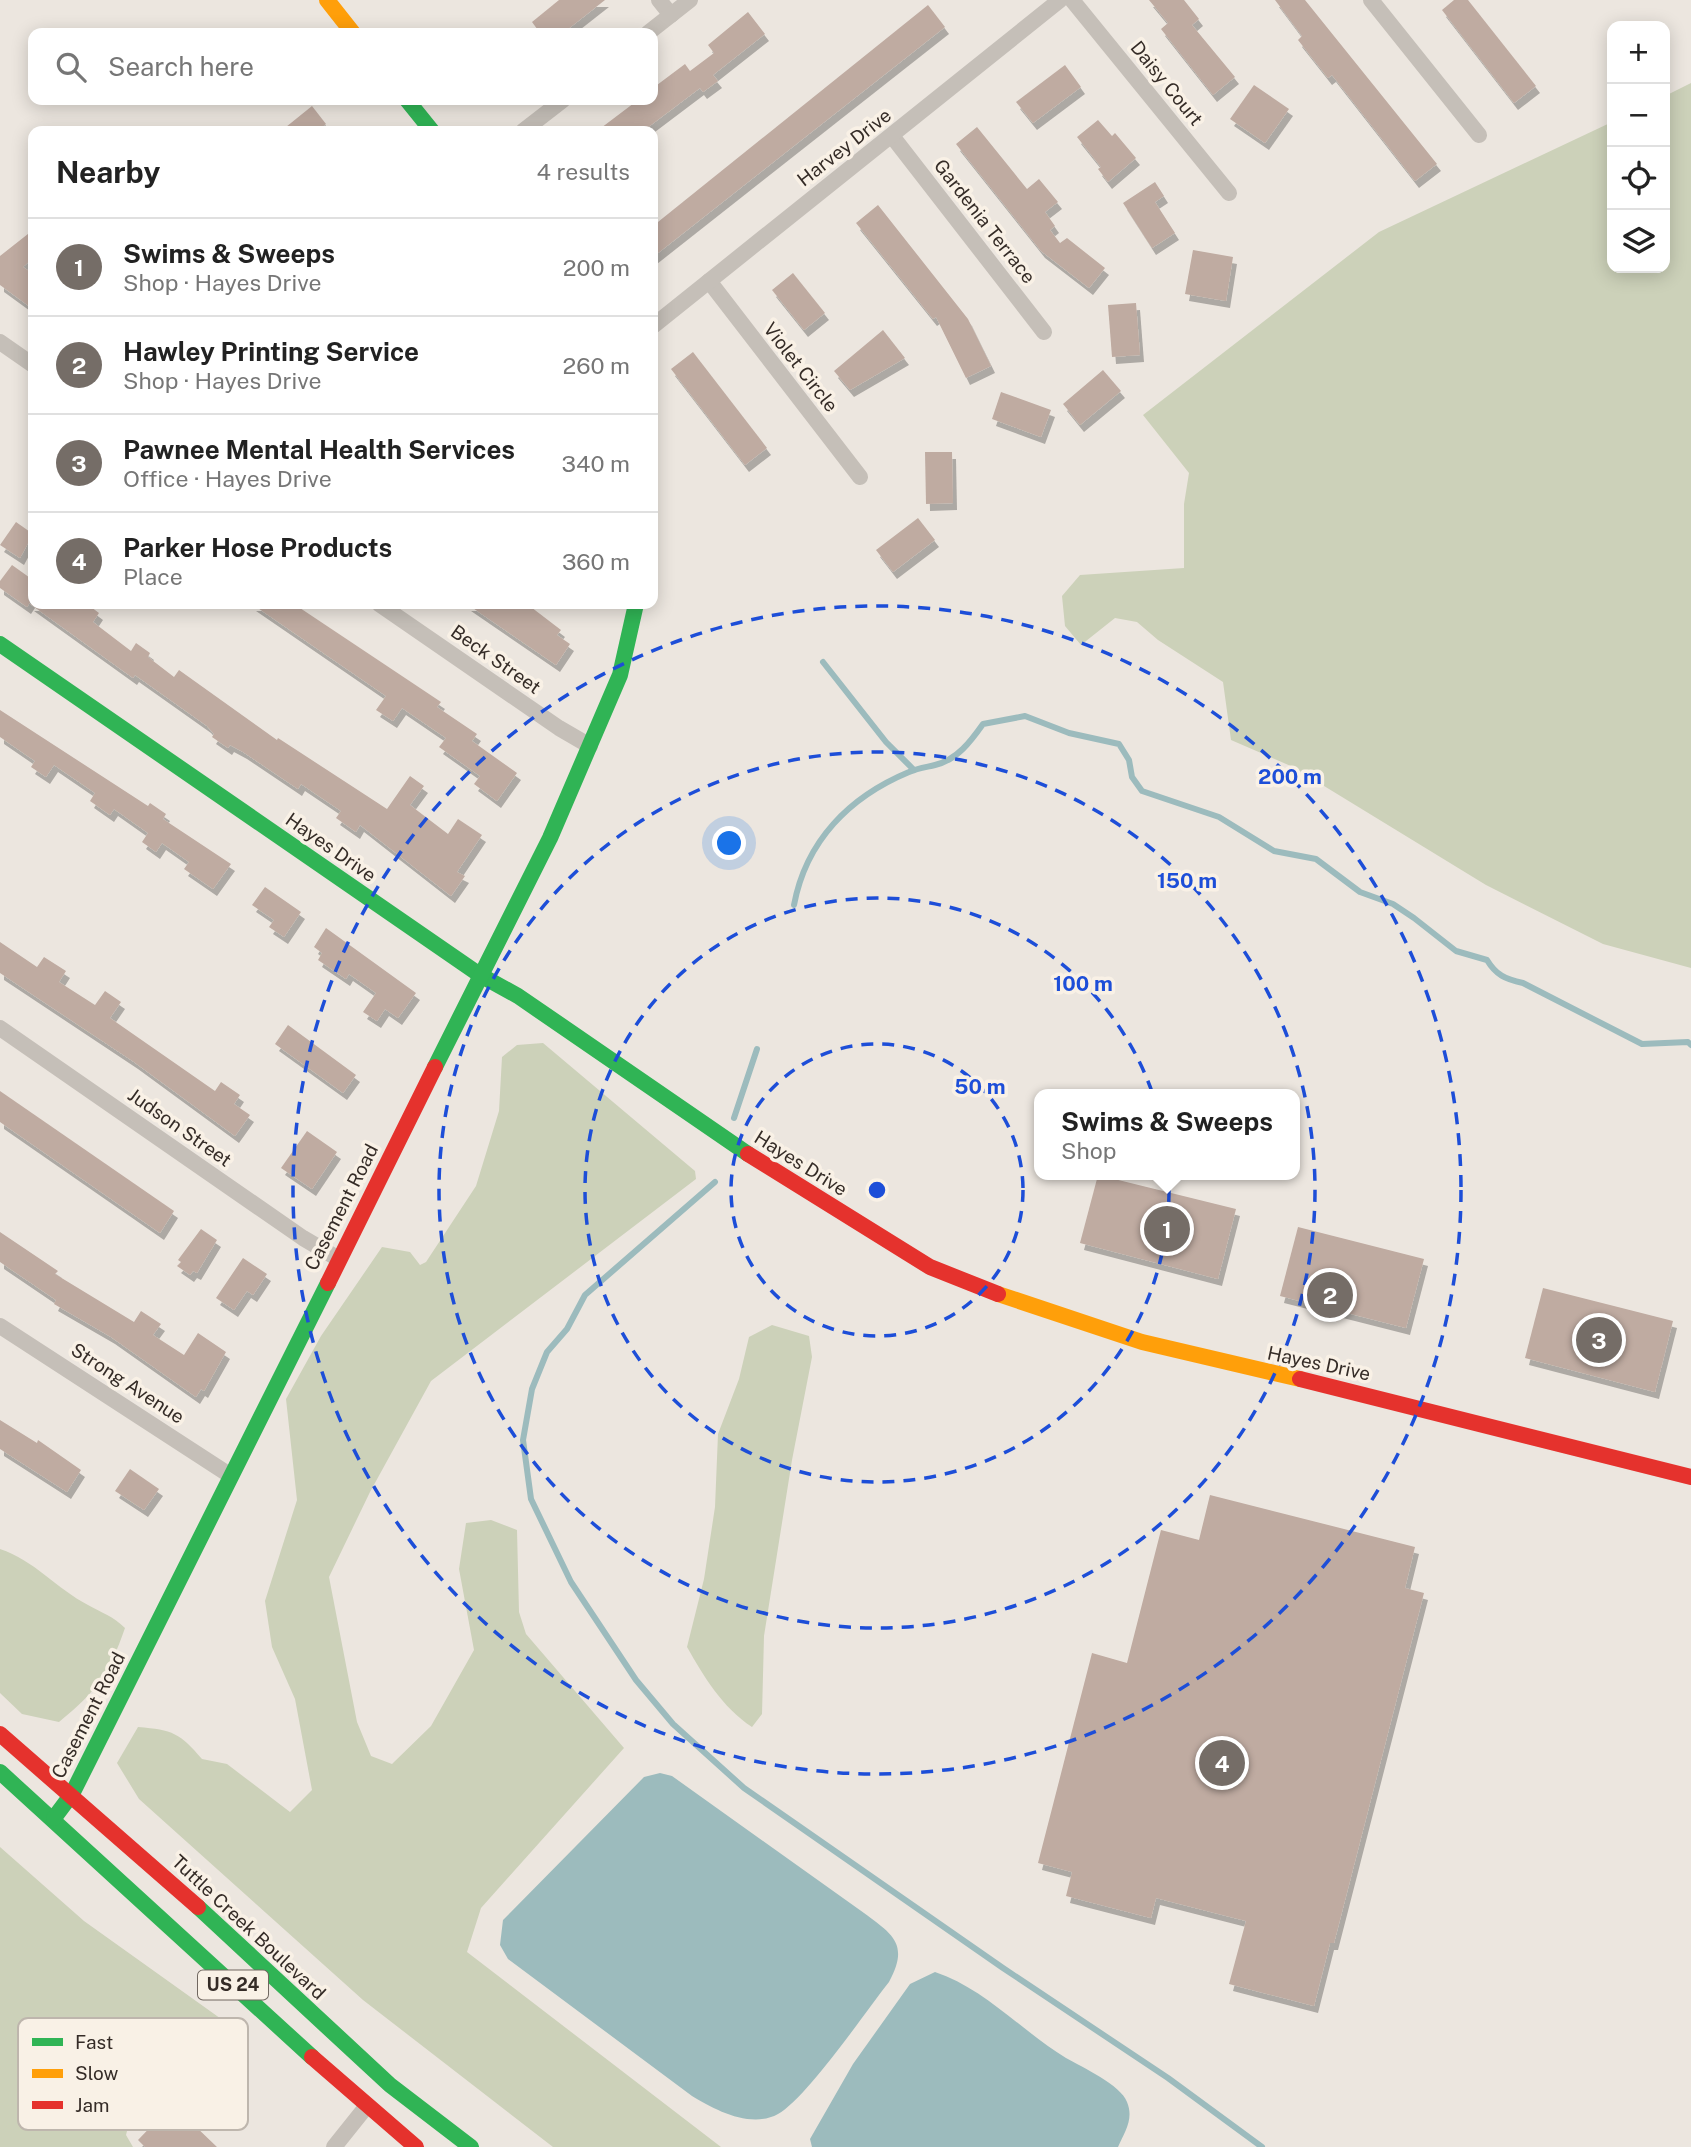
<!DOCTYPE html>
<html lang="en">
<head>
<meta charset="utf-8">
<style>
	body { margin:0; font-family:"Public Sans",sans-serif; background:#f2f2f2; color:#222 }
	.controls { position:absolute; right:21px; top:21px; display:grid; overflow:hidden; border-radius:14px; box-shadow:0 4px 18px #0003 }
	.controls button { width:63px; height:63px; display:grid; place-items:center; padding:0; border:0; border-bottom:2px solid #e0e0e0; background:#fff; color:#222; font:35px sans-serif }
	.you { position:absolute; left:730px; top:844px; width:24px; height:24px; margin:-18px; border:5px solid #fff; border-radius:50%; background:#1a73e8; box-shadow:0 0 0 10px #1a73e833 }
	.badge { display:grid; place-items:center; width:46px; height:46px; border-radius:50%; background:#756d67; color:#fff; font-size:23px; font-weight:700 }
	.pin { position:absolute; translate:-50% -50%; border:4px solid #fff; box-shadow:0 2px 7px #0006 }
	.popup { position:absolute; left:1034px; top:1089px; width:266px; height:91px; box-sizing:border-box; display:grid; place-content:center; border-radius:14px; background:#fff; filter:drop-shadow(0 2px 5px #0005); font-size:23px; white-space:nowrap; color:#767676 }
	.popup b { font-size:26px; color:#222 }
	.popup::after { content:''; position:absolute; left:50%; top:100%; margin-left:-14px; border:14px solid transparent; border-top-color:#fff }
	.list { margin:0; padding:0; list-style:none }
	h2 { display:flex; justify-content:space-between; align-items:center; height:91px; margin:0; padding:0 28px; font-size:30px }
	h2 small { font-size:23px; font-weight:400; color:#767676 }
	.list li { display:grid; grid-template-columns:46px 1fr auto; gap:21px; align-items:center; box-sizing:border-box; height:98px; padding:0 28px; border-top:2px solid #e0e0e0 }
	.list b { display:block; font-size:26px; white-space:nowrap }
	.list p { margin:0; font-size:23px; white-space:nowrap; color:#767676 }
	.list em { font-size:23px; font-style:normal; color:#767676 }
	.icon { flex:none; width:38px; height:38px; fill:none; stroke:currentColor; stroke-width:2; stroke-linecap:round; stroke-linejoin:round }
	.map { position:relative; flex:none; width:1691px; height:2147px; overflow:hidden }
	.search { position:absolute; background:#fff; box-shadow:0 4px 18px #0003; left:28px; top:28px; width:630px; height:77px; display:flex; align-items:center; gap:18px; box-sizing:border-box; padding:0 24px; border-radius:14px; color:#767676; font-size:26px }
	.panel { position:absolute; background:#fff; box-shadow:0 4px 18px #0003; left:28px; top:126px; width:630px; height:483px; border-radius:14px }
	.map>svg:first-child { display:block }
</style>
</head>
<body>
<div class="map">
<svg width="1691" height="2147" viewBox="0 0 1691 2147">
	<defs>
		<filter id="shadow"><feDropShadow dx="4" dy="7" stdDeviation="0" flood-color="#0004"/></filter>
	</defs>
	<rect width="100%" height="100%" fill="#ece6df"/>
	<!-- green -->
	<g fill="#ccd1b9">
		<path d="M 1691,83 L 1691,968 L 1603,944 L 1486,885 L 1293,767 L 1231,740 L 1223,682 L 1158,640 L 1137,622 L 1115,618 L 1081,645 L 1065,626 L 1062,596 L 1080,575 L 1184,568 L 1184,504 L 1189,473 L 1143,415 L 1379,232 L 1612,122 L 1612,268 L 1665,268 L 1665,96 Z"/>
		<path d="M 543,1043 L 695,1171 L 696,1179 L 431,1381 L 370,1492 L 329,1577 L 357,1722 L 371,1756 L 392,1764 L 431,1726 L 474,1650 L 459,1569 L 466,1523 L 491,1520 L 517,1530 L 519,1612 L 526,1634 L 624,1748 L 481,1908 L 467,1952 L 721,2147 L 553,2147 L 363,2000 L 139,1799 L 117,1763 L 138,1727 C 173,1730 180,1733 202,1759 L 227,1764 L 290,1812 L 312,1790 L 295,1699 L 272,1647 L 265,1601 L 297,1500 L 286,1399 L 321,1336 L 382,1247 L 410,1252 L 420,1265 L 426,1262 L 476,1186 L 499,1111 L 502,1057 L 517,1045 Z"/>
		<path d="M 772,1325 L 809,1336 L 812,1357 L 792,1460 L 764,1636 L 762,1714 L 752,1727 C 722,1707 704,1677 687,1647 L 704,1579 L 715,1507 L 718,1434 L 739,1379 L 749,1337 Z"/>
		<path d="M 0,1549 C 34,1560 57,1589 88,1605 C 102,1613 113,1616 125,1628 C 109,1674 97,1691 59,1722 L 22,1714 L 0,1693 Z"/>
		<path d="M 0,1847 L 84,1921 L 231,2026 L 158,2101 L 130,2119 L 126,2135 L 133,2147 L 0,2147 Z"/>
	</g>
	<!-- water -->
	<g fill="#9cbbbd">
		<path d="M 660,1773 L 672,1776 L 864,1913 C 894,1935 909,1945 889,1982 C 866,2011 806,2099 778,2114 C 751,2129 715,2110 692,2096 L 508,1959 L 500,1945 L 503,1920 L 644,1777 Z"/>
		<path d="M 935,1972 C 984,1988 1023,2032 1066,2058 C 1082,2067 1121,2085 1127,2102 C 1134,2119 1125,2131 1118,2147 L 812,2147 L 810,2139 L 853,2064 L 910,1984 Z"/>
	</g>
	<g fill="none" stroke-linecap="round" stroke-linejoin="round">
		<!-- stream -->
		<g stroke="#9cbbbd" stroke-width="6">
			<path d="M 823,662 L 886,742 L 914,770"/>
			<path d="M 794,905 C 806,841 849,797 909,772 C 918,768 927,767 935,765 C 957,760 971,741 983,724 L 1025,716 L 1069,733 L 1119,744 L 1129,760 L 1132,777 L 1142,791 L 1219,817 L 1274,851 L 1316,859 L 1360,892 L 1393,904 L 1414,918 L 1456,951 L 1487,960 C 1496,975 1505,979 1523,983 L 1642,1044 L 1688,1042 L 1691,1045"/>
			<path d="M 734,1118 L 757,1049"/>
			<path d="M 715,1182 L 585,1295 L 567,1329 L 547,1352 L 532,1389 L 523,1440 L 531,1499 L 571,1582 L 636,1680 L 673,1724 L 744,1788 L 1003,1968 L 1168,2078 L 1262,2147"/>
		</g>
	</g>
	<!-- building -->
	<g fill="#bfaba1" filter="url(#shadow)">
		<path d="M 559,0 L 605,0 L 563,33 L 540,33 L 532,22 Z"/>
		<path d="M 1149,0 L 1184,0 L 1199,19 L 1192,25 L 1235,77 L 1213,95 L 1161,29 L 1168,23 Z"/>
		<path d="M 1275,0 L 1305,0 L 1437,164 L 1415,181 L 1332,75 L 1328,78 L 1298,40 L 1302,36 Z"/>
		<path d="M 1454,0 L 1468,0 L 1536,86 L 1514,103 L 1442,10 Z"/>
		<path d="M 928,5 L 945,27 L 653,257 L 653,226 Z"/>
		<path d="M 748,12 L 765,34 L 713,75 L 718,81 L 703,92 L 700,88 L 643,131 L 597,131 L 638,100 L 653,100 L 653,88 L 685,64 L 690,71 L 714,53 L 708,45 Z"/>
		<path d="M 1065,65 L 1081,87 L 1033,123 L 1016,102 Z"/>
		<path d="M 1254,85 L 1289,109 L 1265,143 L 1230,119 Z"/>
		<path d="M 312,106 L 326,124 L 317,131 L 281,131 Z"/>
		<path d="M 1098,120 L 1112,136 L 1115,133 L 1136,158 L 1108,182 L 1098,169 L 1101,167 L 1077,137 Z"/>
		<path d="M 977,127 L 1027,189 L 1039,179 L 1058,202 L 1045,212 L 1055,226 L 1050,230 L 1060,243 L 1067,238 L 1105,268 L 1089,288 L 1041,251 L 956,144 Z"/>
		<path d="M 1155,182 L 1164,196 L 1155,202 L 1175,233 L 1152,248 L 1123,203 Z"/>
		<path d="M 878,205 L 968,319 L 991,366 L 966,378 L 936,317 L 933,319 L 856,223 Z"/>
		<path d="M 33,230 L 33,258 L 23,267 L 33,274 L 33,309 L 0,285 L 0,256 Z"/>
		<path d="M 1193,250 L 1233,257 L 1226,301 L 1185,294 Z"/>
		<path d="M 793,273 L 825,313 L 804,330 L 772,290 Z"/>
		<path d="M 1136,303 L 1140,355 L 1112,357 L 1108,305 Z"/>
		<path d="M 883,330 L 905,358 L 850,390 L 834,371 Z"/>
		<path d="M 693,352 L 767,448 L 745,465 L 671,369 Z"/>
		<path d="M 1103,370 L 1121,391 L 1080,425 L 1063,404 Z"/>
		<path d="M 1001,392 L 1051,410 L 1041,437 L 992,419 Z"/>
		<path d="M 925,452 L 952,452 L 953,503 L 926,504 Z"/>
		<path d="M 918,518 L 935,540 L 893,572 L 876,550 Z"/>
		<path d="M 16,522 L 33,534 L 20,558 L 0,545 Z"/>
		<path d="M 12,565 L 33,580 L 33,598 L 27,607 L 0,588 L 0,581 Z"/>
		<path d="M 30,604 L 87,604 L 99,613 L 93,622 L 131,651 L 136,643 L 150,653 L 148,657 L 174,677 L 179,670 L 277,740 L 278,738 L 387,809 L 410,776 L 424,786 L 410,805 L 448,834 L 458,819 L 482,835 L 457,872 L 465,876 L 451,896 L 360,825 L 356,832 L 336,818 L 341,811 L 301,784 L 298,789 L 243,752 L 230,745 L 228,748 L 212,737 L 214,734 L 207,726 L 135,675 L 133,678 Z"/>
		<path d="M 252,604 L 294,604 L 441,702 L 437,707 L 477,734 L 472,741 L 517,773 L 497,801 L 474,784 L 480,776 L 439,747 L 446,738 L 402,708 L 393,721 L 376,710 L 386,696 Z"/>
		<path d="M 467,604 L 527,604 L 561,630 L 557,635 L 570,644 L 556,665 Z"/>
		<path d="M 0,710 L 148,806 L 150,803 L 166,814 L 163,819 L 231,864 L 213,889 L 184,869 L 189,862 L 162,843 L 156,852 L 142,842 L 148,833 L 114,809 L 110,815 L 90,801 L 95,793 L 54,765 L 46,777 L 31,767 L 35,761 L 0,737 Z"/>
		<path d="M 265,887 L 301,912 L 284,937 L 269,927 L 274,920 L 252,905 Z"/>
		<path d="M 326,928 L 416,993 L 398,1018 L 385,1009 L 377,1021 L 363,1012 L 376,993 L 349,974 L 346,979 L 318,960 L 322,953 L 314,947 Z"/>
		<path d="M 0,942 L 37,967 L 44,957 L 66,971 L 59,982 L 95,1005 L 105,991 L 121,1002 L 110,1018 L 215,1091 L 221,1082 L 240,1095 L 234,1104 L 250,1115 L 235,1136 L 134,1062 L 0,973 Z"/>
		<path d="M 288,1025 L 356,1075 L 343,1093 L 275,1044 Z"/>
		<path d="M 0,1091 L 174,1211 L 160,1233 L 0,1122 Z"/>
		<path d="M 307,1131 L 337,1152 L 312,1189 L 281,1168 Z"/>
		<path d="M 1098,1175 L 1236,1209 L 1218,1279 L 1080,1243 Z"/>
		<path d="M 1298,1227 L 1424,1259 L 1406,1328 L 1280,1296 Z"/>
		<path d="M 201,1229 L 217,1240 L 197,1273 L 193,1271 L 190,1275 L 177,1266 L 181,1262 L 178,1260 Z"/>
		<path d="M 0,1232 L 58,1271 L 55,1274 L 134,1322 L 141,1311 L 161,1324 L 153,1335 L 184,1355 L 198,1333 L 226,1352 L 204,1391 L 201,1389 L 196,1397 L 111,1337 L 54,1304 L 56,1300 L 0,1262 Z"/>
		<path d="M 243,1258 L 267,1274 L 253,1295 L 247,1291 L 234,1310 L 216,1298 Z"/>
		<path d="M 1543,1288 L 1673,1321 L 1655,1392 L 1525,1358 Z"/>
		<path d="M 0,1420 L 37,1443 L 38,1440 L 81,1470 L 67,1492 L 0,1449 Z"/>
		<path d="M 130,1469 L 159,1489 L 144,1510 L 115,1491 Z"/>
		<path d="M 1210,1495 L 1415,1547 L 1405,1588 L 1424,1593 L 1334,1943 L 1330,1943 L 1314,2006 L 1229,1984 L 1246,1921 L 1156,1898 L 1151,1918 L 1066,1896 L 1072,1872 L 1038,1863 L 1092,1653 L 1127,1663 L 1161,1530 L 1199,1540 Z"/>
		<path d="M 210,2065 L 230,2084 L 192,2123 L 217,2147 L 145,2147 L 138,2140 Z"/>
	</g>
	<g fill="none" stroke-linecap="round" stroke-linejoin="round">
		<!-- street -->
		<g stroke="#c5bfb8" stroke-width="16">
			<path d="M 659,0 L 671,15"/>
			<path d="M 1072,0 L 1229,193"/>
			<path d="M 1371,0 L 1479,135"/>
			<path d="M 648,33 L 690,0"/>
			<path d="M 523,131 L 563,100"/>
			<path d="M 892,136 L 1044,332"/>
			<path d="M 709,281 L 860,477"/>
			<path d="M 653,326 L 1060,0"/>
			<path d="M 0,342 L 33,365"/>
			<path d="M 379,604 L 559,728 L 590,746"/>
			<path d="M 0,1028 L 303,1238 L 337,1258"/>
			<path d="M 0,1326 L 231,1476"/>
			<path d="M 334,2147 L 366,2107"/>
		</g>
		<!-- fast -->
		<g stroke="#30b455" stroke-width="16">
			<path d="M 407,100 L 432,131"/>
			<path d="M 0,644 L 480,975 L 518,996 L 748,1154"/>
			<path d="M 435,1067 L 550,838 L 620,675 L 636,604"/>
			<path d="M 0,1772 L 312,2057"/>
			<path d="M 54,1818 L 72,1794 L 328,1283"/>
			<path d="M 198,1907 L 390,2085 L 471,2147"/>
		</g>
		<!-- slow -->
		<g stroke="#ff9f0a" stroke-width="16">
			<path d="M 327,0 L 353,33"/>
			<path d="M 998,1294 L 1142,1342 L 1300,1379"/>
		</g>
		<!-- jam -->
		<g stroke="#e5322d" stroke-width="16">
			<path d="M 748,1154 L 930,1267 L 998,1294"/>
			<path d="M 328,1283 L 435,1067"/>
			<path d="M 1300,1379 L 1691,1477"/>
			<path d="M 0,1734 L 198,1907"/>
			<path d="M 312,2057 L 416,2147"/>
		</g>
	</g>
	<!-- distance rings -->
	<g fill="none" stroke="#1d4ed8" stroke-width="3.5" stroke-dasharray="12 9">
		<circle cx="877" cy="1190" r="146"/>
		<circle cx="877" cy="1190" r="292"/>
		<circle cx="877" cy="1190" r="438"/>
		<circle cx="877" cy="1190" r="584"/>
	</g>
	<g text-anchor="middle" stroke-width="7" stroke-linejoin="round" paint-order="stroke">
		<!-- shield labels -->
		<rect fill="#f9f1e6" stroke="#706760" stroke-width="2" x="198" y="1970.5" width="70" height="29" rx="5"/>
		<g font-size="18" font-weight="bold" fill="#352c27">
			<text x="233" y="1991">US 24</text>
		</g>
		<!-- street labels -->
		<g font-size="19" fill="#352c27" stroke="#f9f1e6">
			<text transform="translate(1167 83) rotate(51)" y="7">Daisy Court</text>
			<text transform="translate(844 147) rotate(-38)" y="7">Harvey Drive</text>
			<text transform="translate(985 221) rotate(52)" y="7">Gardenia Terrace</text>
			<text transform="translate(801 367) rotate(52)" y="7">Violet Circle</text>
			<text transform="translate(496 659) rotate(35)" y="7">Beck Street</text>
			<text transform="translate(331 847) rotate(35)" y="7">Hayes Drive</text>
			<text transform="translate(180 1127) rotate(35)" y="7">Judson Street</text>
			<text transform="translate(801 1163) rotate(32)" y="7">Hayes Drive</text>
			<text transform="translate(341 1207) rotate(-63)" y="7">Casement Road</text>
			<text transform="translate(1319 1363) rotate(12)" y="7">Hayes Drive</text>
			<text transform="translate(128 1383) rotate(33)" y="7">Strong Avenue</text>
			<text transform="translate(88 1715) rotate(-63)" y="7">Casement Road</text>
			<text transform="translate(249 1927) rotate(43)" y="7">Tuttle Creek Boulevard</text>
		</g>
	</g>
	<!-- legend -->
	<rect x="18" y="2018" width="230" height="112" rx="10" fill="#f9f1e6" stroke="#beb6ad" stroke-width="2"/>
	<rect x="32" y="2038" width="31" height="8" fill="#30b455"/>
	<rect x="32" y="2069" width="31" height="9" fill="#ff9f0a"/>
	<rect x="32" y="2101" width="31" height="8" fill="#e5322d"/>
	<g font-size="19" fill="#352c27">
		<text x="75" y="2049">Fast</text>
		<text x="75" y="2080">Slow</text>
		<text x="75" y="2112">Jam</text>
	</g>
	<circle cx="877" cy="1190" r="10" fill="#1d4ed8" stroke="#f9f1e6" stroke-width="3.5"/>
	<g font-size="21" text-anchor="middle" font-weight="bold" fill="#1d4ed8" stroke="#f9f1e6" stroke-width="7" stroke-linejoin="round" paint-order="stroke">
		<text x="1290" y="784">200 m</text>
		<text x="1187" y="888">150 m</text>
		<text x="1083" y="991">100 m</text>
		<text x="980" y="1094">50 m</text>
	</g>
</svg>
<div class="controls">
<button>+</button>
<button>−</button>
<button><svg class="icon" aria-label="locate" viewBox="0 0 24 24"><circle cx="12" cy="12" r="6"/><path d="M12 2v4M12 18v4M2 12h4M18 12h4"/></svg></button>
<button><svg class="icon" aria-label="layers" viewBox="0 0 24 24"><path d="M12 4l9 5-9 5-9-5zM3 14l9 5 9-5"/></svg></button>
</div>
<div class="you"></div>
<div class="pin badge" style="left:1167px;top:1229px">1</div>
<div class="popup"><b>Swims &amp; Sweeps</b>Shop</div>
<div class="pin badge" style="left:1330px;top:1295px">2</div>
<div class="pin badge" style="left:1599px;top:1340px">3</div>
<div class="pin badge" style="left:1222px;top:1763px">4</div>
<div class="search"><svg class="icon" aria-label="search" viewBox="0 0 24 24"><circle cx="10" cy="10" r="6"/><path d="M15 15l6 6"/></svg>Search here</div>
<section class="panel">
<h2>Nearby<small>4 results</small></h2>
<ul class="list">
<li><span class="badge">1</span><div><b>Swims &amp; Sweeps</b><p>Shop · Hayes Drive</p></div><em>200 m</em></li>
<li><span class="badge">2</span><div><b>Hawley Printing Service</b><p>Shop · Hayes Drive</p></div><em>260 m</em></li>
<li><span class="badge">3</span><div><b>Pawnee Mental Health Services</b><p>Office · Hayes Drive</p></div><em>340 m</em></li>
<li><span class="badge">4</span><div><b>Parker Hose Products</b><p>Place</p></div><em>360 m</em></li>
</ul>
</section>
</div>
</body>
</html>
